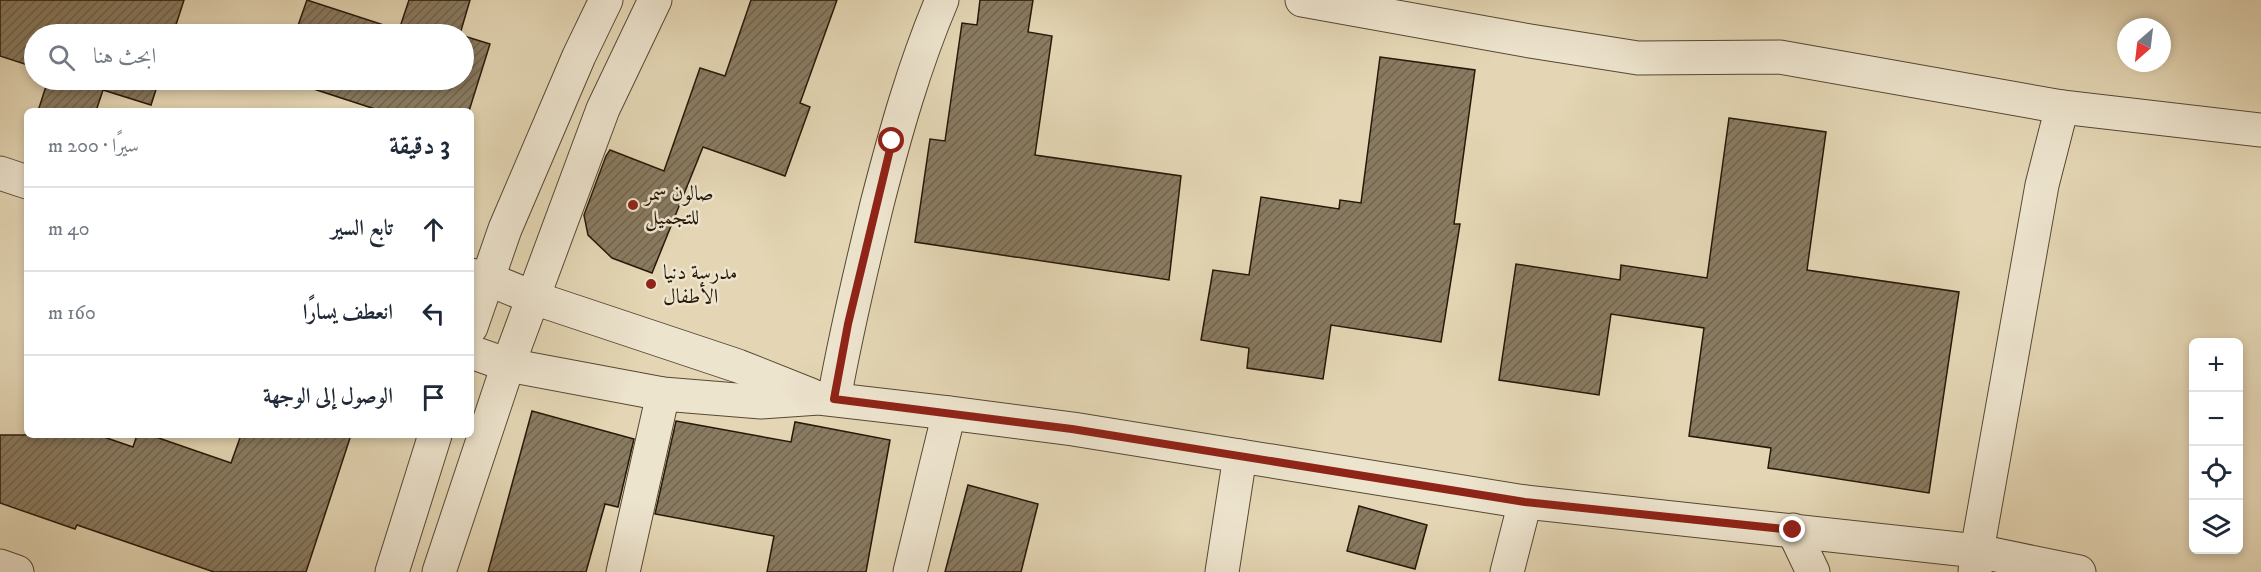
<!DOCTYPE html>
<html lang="ar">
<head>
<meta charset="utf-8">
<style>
	body { margin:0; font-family:"IM FELL DW Pica",Amiri,serif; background:#f2f2f3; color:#1f2937; direction:rtl }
	.controls { position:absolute; right:18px; bottom:18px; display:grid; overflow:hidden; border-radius:9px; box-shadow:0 3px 9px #0003 }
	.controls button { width:54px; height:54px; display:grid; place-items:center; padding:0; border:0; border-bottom:2px solid #e0e1e3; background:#fff; color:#1f2937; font:30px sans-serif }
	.compass { position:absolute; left:2117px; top:18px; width:54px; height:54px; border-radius:50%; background:#fff; box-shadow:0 3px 9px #0003; rotate:208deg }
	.stop { position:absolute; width:18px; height:18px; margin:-14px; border:4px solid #8f2418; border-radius:50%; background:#fff }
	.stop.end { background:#8f2418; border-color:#fff; box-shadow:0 2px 6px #0008 }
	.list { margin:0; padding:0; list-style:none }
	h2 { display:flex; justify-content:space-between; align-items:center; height:78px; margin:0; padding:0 24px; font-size:26px }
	h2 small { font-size:20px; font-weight:400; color:#747a83 }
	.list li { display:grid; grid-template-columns:39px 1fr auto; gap:18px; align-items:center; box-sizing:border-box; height:84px; padding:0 24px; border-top:2px solid #e0e1e3 }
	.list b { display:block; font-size:22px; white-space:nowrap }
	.list em { font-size:20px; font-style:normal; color:#747a83 }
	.icon { flex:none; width:33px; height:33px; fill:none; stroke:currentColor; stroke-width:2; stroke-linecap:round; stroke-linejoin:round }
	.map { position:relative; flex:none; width:2261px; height:572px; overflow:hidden; direction:ltr }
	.search { position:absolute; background:#fff; box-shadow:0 3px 9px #0003; left:24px; top:24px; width:450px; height:66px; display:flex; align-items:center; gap:15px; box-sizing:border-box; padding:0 21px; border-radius:33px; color:#747a83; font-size:22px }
	.panel { position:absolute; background:#fff; box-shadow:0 3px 9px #0003; left:24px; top:108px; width:450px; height:330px; border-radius:9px; direction:rtl }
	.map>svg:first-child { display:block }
</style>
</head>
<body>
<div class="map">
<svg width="2261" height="572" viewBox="0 0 2261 572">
	<defs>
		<pattern id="building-hatch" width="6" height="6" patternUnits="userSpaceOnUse" patternTransform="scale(1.5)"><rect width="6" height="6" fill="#897b61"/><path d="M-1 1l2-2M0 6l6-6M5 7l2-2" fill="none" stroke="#70644e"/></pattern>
	</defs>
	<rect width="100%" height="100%" fill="#e4d6b4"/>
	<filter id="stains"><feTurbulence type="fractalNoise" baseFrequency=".00333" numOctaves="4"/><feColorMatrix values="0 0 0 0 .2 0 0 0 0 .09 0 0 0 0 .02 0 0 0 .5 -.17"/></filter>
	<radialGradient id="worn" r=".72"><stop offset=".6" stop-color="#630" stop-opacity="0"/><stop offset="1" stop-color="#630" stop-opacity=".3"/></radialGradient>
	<!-- building -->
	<g fill="url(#building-hatch)" stroke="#271808" stroke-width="1.5">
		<path d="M 0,0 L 184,0 L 173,34 L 34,34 L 34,67 L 0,56 Z"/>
		<path d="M 307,0 L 399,30 L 409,0 L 470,0 L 460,34 L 295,34 Z"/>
		<path d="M 751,0 L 837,0 L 800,103 L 810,107 L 785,176 L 703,147 L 652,273 L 612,258 L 588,235 L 584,215 L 606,156 L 610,150 L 664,171 L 700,68 L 725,76 Z"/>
		<path d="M 980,0 L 1033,0 L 1028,32 L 1052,36 L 1035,155 L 1181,176 L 1169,280 L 915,242 L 930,139 L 945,141 L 962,23 L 977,25 Z"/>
		<path d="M 464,36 L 490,44 L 469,111 L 381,111 L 286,80 L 464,80 Z"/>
		<path d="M 1380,57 L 1475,70 L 1454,224 L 1460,224 L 1441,342 L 1331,325 L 1323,379 L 1247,368 L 1249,348 L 1201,340 L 1213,270 L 1249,275 L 1261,197 L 1339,209 L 1340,200 L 1361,203 Z"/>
		<path d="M 48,80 L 159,80 L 151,105 L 103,90 L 96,111 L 38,111 Z"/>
		<path d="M 1729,118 L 1826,132 L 1807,270 L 1959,292 L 1929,493 L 1768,468 L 1771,448 L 1689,436 L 1704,328 L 1611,314 L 1599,395 L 1499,380 L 1516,264 L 1620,280 L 1621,265 L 1707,278 Z"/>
		<path d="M 532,411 L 634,439 L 618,507 L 605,504 L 586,572 L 488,572 Z"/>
		<path d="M 676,421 L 791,442 L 795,422 L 890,440 L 866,572 L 767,572 L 774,536 L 655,514 Z"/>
		<path d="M 0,435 L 98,435 L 133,447 L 137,435 L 150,435 L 231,463 L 241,435 L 351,435 L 306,572 L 214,572 L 77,525 L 75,529 L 0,503 Z"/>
		<path d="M 968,485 L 1038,504 L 1021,572 L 945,572 Z"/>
		<path d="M 1359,506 L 1427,525 L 1415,569 L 1347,551 Z"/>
	</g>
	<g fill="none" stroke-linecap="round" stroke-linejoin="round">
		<defs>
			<g id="minor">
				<path d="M 1302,0 L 1530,41 L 1638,58 L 1780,57 L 2062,107 L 2042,185 L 1977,551 L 1975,572"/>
				<path d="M 2062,107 L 2261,130"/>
				<path d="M 0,173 L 27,182"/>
				<path d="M 471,275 L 488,279 L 534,298 L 738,366 L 811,395"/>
				<path d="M 471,352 L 508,365 L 663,394 L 761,402 L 819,398 L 949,413 L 1073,429 L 1525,502 L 1977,551 L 2079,572"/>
				<path d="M 834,399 C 846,333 861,269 877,204 C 895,134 914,66 942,0"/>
				<path d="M 1793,530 L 1813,572"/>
				<path d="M 0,566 L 17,572"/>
				<path d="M 623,572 L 663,394"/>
				<path d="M 910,572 L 949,413"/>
				<path d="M 1222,572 L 1240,456"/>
				<path d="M 1507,572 L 1525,502"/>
			</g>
			<g id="tertiary">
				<path d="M 471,327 L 505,229 L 579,56 L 606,0"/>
				<path d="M 392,572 L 435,435"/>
				<path d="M 439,572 L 508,365 L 603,109 L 655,0"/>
			</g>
		</defs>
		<!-- minor casing -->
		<use href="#minor" stroke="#564833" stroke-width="35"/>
		<!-- tertiary casing -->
		<use href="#tertiary" stroke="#564833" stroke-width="35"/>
		<!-- minor -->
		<use href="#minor" stroke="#ede4ce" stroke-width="33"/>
		<!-- tertiary -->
		<use href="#tertiary" stroke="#ede4ce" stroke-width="33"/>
	</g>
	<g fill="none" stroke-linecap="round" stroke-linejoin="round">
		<!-- route -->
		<path stroke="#8f2418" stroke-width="8" d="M 892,141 L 848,324 L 834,399 L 1072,429 L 1525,502 L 1793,530"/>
	</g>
	<!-- markers -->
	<g fill="#8f2418" stroke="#ede4ce" stroke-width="2">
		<circle cx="633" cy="205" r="6"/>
		<circle cx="651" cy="284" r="6"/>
	</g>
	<g text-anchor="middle" stroke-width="5" stroke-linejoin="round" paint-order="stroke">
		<!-- poi labels -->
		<g font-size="21" fill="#271808" stroke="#ede4ce" text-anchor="start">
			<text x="645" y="200">صالون سمر<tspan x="645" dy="24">للتجميل</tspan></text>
			<text x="663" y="279">مدرسة دنيا<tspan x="663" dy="24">الأطفال</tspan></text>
		</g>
	</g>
	<rect width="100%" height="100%" filter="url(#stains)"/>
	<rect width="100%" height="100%" fill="url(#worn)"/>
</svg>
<div class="controls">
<button>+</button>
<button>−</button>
<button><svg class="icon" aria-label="locate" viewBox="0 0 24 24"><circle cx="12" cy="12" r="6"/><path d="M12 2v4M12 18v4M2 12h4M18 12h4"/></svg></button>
<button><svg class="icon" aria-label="layers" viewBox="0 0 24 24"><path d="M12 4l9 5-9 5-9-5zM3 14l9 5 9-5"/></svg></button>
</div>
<svg class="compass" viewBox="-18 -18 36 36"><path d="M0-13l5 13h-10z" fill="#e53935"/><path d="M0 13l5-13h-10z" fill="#747a83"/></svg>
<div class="stop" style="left:892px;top:141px"></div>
<div class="stop end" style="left:1793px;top:530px"></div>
<div class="search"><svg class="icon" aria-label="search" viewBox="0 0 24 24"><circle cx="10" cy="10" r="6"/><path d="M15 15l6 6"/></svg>ابحث هنا</div>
<section class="panel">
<h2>3 دقيقة<small>سيرًا · 200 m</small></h2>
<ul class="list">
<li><svg class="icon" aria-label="ahead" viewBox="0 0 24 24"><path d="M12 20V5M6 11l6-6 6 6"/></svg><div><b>تابع السير</b></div><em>40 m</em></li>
<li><svg class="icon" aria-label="left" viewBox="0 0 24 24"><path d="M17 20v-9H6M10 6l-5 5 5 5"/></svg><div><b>انعطف يسارًا</b></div><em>160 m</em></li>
<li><svg class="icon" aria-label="arrive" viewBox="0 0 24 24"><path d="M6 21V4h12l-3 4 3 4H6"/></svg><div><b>الوصول إلى الوجهة</b></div></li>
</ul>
</section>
</div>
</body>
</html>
